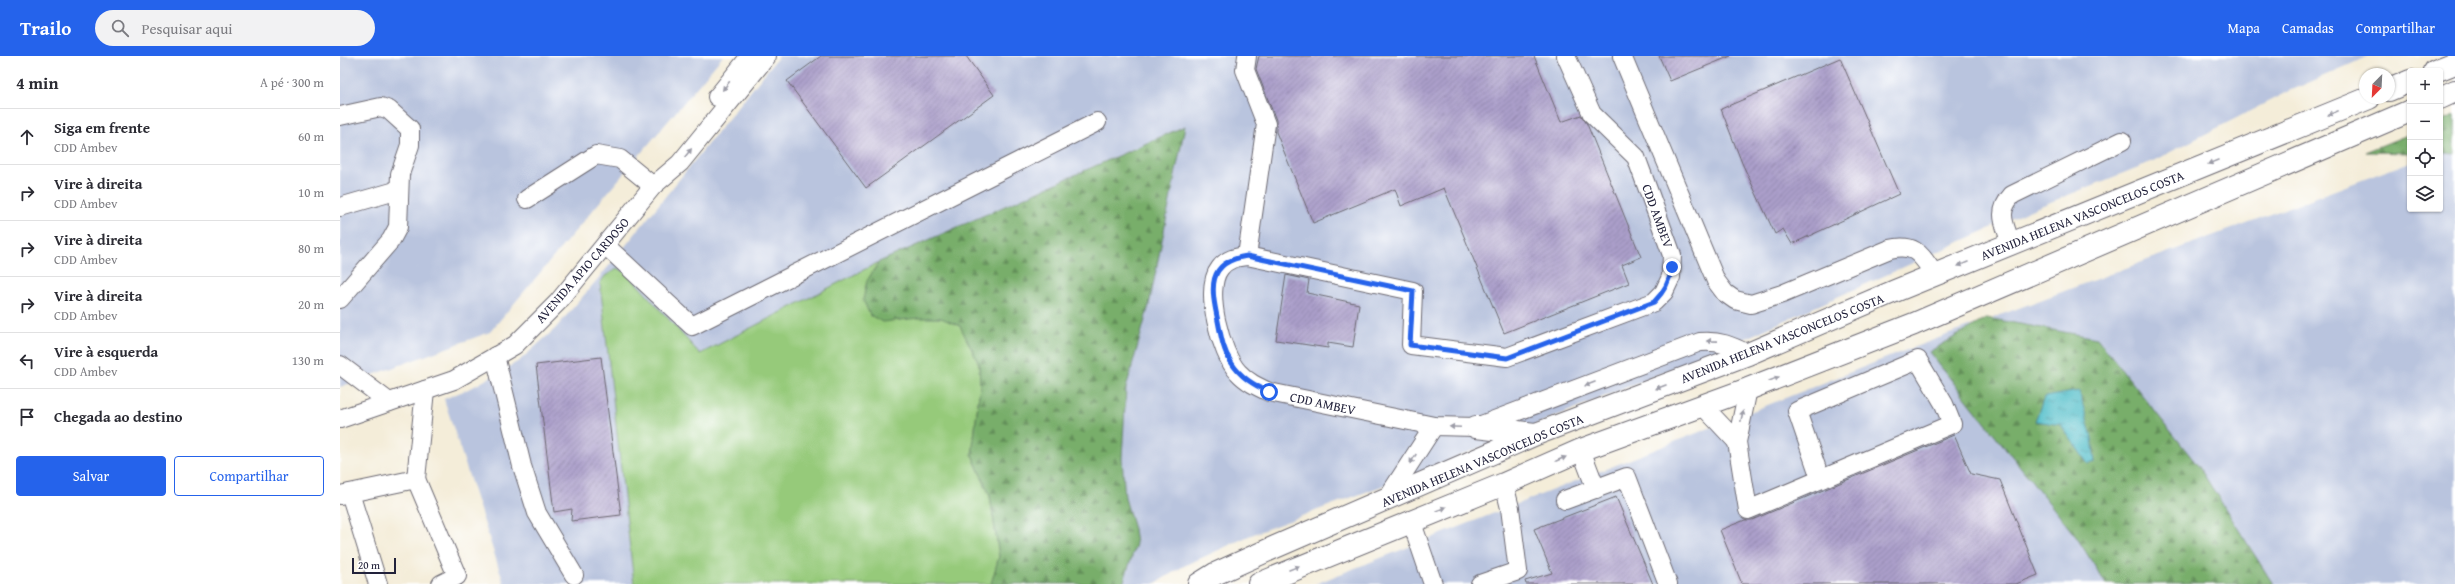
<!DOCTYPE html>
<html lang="pt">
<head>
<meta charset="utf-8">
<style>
	body { margin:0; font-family:"Gentium Book Plus",serif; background:#f2f2f3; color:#2b2b33 }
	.controls { position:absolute; right:12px; top:12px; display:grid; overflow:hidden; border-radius:4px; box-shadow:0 1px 3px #0004 }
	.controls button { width:36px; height:36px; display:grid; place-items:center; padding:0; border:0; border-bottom:1px solid #e1e1e2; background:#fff; color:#2b2b33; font:20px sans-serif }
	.compass { position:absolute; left:2019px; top:12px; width:36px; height:36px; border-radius:50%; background:#fff; box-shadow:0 1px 3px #0004; rotate:204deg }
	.scale { position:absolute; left:12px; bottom:10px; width:44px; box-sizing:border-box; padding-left:4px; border:2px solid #22223b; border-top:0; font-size:11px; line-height:14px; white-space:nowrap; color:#22223b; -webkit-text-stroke:3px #fff; paint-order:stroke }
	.stop { position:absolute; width:12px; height:12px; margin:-9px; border:3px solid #2563eb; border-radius:50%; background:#fff }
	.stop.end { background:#2563eb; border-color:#fff; box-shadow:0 1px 4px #0008 }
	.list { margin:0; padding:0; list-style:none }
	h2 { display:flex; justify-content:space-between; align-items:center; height:52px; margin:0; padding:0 16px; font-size:17px }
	h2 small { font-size:13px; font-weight:400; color:#7c7c81 }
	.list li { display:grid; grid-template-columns:26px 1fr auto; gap:12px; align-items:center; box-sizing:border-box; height:56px; padding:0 16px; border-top:1px solid #e1e1e2 }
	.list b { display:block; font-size:15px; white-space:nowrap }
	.list p { margin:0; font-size:13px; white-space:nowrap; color:#7c7c81 }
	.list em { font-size:13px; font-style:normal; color:#7c7c81 }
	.actions { display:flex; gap:8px; padding:12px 16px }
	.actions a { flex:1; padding:9px 0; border:1px solid #2563eb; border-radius:4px; text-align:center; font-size:14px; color:#2563eb }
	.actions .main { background:#2563eb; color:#fff }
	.icon { flex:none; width:22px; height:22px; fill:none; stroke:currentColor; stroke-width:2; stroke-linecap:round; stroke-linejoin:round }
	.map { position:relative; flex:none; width:2115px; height:528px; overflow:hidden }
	header { display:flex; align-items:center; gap:24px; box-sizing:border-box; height:56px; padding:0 20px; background:#2563eb; color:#fff }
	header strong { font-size:19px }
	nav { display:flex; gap:22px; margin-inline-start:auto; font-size:14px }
	.search { width:280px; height:36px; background:#f2f2f3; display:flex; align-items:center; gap:10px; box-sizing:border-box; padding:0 14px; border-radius:22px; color:#7c7c81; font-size:15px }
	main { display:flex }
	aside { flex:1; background:#fff }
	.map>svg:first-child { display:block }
</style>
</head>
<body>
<header>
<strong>Trailo</strong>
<div class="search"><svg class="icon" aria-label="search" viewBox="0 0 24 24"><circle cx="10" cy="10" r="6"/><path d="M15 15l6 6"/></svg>Pesquisar aqui</div>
<nav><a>Mapa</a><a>Camadas</a><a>Compartilhar</a></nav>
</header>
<main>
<aside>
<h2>4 min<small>A pé · 300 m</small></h2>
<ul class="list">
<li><svg class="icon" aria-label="ahead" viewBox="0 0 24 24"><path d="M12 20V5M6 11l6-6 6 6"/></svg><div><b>Siga em frente</b><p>CDD Ambev</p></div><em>60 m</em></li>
<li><svg class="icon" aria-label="right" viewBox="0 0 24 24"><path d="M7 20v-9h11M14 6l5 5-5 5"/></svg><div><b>Vire à direita</b><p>CDD Ambev</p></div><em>10 m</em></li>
<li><svg class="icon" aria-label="right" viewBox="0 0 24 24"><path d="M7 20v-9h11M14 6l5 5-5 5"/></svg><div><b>Vire à direita</b><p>CDD Ambev</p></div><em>80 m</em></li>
<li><svg class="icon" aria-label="right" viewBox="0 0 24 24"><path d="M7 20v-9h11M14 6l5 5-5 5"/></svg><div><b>Vire à direita</b><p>CDD Ambev</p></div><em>20 m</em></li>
<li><svg class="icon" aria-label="left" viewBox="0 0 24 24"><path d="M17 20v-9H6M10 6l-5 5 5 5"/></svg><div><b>Vire à esquerda</b><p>CDD Ambev</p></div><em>130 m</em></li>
<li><svg class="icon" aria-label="arrive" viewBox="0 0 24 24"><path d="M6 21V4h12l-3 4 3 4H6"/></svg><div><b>Chegada ao destino</b></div></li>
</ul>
<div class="actions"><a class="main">Salvar</a><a>Compartilhar</a></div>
</aside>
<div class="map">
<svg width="2115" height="528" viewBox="0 0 2115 528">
	<defs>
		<pattern id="forest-firs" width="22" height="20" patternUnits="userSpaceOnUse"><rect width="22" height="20" fill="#78ae6a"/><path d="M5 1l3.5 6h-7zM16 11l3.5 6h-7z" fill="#628d58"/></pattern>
		<pattern id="water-ripples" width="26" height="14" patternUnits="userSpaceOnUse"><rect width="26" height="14" fill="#51bec9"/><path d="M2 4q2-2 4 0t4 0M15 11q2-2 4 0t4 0" fill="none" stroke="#439aa4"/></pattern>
		<pattern id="building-hatch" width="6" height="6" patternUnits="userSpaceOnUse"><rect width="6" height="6" fill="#ab9fca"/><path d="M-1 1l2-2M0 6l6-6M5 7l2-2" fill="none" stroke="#8b81a5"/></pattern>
	</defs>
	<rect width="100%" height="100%" fill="#fff"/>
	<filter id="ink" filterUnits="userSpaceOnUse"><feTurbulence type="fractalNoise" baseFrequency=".025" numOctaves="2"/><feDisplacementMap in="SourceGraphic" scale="8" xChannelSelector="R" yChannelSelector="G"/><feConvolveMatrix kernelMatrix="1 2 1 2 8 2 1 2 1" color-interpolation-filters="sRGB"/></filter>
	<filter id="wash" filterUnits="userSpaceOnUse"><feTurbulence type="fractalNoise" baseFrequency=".012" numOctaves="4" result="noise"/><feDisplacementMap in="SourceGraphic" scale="16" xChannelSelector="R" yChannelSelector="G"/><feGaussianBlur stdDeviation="0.9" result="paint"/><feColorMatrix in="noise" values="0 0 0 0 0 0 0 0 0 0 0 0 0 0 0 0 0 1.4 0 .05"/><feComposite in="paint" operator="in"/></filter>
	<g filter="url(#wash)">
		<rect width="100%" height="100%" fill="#f4edd9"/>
		<!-- industrial -->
		<g fill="#b9c4de">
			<path d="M 0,0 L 383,0 L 150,276 L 0,331 Z"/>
			<path d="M 439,0 L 2029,0 L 1943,38 L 1811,106 L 1693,153 L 1395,287 L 1090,412 L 911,479 L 844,510 L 814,528 L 783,528 L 796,488 L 794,473 L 785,442 L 782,402 L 786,332 L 809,249 L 844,70 L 539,206 L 360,298 L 288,218 L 265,220 L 260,228 L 294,528 L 164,528 L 104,343 L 133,331 L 179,305 L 215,273 L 274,204 Z"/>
			<path d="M 2115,89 L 2115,528 L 975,528 L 1564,295 L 2070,106 L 2070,153 L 2100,153 L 2100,95 Z"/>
		</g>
		<!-- grass -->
		<path fill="#96ca7a" stroke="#5c765a" d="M 539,206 C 526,226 519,235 530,259 L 602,262 L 620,270 L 631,289 L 639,308 L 640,330 L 632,399 L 650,440 L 659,500 L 654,525 L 651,528 L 294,528 L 260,227 L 265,220 L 278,212 L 288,218 L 360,298 Z"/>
		<!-- forest -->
		<g fill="url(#forest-firs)" stroke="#4d6852">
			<path d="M 2115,59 L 2115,98 L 2100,97 L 2100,65 Z"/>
			<path d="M 845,70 L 809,249 L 786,332 L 782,402 L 785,442 L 794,473 L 796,488 L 783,528 L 651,528 L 659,500 L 650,440 L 632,399 L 640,330 L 639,308 L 620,270 L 601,262 L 579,262 L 542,266 L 530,259 L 523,244 L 527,225 L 539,206 Z"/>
			<path d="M 2070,78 L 2070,97 L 2025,96 Z"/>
			<path d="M 1647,262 L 1757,282 L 1859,411 L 1933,528 L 1766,528 L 1737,482 L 1589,296 Z"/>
		</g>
		<!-- water -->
		<path fill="url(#water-ripples)" stroke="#3a7082" d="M 1739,335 L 1752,382 L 1755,406 L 1748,408 L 1721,369 L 1695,365 L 1704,341 Z"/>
		<g id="blocks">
			<!-- building -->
			<g fill="url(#building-hatch)">
				<path d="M 481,0 L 626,0 L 654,39 L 526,132 L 447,25 Z"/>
				<path d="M 1194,0 L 1221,66 L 1241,59 L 1247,68 L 1301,201 L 1282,209 L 1289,227 L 1164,277 L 1104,132 L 1061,150 L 1055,133 L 973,167 L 936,76 L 936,64 L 916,13 L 919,0 Z"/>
				<path d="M 1319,0 L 1391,0 L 1330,25 Z"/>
				<path d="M 1500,2 L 1559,138 L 1452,188 L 1443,173 L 1435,178 L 1402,107 L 1381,53 Z"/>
				<path d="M 946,219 L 969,224 L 967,237 L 1019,248 L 1013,291 L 988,287 L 988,292 L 936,284 Z"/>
				<path d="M 261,301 L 281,459 L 231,465 L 232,453 L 214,456 L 196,309 Z"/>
				<path d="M 1614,379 L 1631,418 L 1660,424 L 1698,519 L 1676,528 L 1402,528 L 1380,474 L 1405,464 L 1412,464 Z"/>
				<path d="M 1276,441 L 1313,528 L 1186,528 L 1185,525 L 1212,517 L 1194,473 Z"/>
			</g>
		</g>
	</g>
	<g filter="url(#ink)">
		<use href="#blocks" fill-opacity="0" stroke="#6c6972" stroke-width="1"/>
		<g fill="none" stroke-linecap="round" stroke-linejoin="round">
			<defs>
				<g id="minor">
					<path d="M 907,0 L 905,14 L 926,68 L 907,200 C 896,201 887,203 880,212 C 863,233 881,298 898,316 C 907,326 918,331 929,336 L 1094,370 L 1136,371 L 1360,286 C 1379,284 1392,290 1408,298"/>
					<path d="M 1282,0 L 1376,225 L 1385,237 L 1395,244 L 1411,248 L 1442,238 L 1550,193 C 1577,187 1581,200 1595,219"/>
					<path d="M 377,41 L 410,0"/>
					<path d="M 0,60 L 41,51 L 49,54 L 70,73 L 70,89 L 60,118 L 58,171 L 51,184 L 0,243"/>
					<path d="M 187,143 L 256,99 L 280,103 L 313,130"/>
					<path d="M 0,151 L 59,134"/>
					<path d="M 1671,188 C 1665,168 1656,157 1672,139 L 1782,85"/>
					<path d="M 265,189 L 352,270 L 757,66"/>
					<path d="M 907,200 L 1073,235 L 1071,289 L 1167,301 L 1314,246 L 1324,236 L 1331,221 L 1332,199 L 1296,101 L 1252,58 L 1226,0"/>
					<path d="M 155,300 L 182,410 L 197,457 L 234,519"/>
					<path d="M 0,309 L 49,346"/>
					<path d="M 1408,333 L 1397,386 L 1408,454 L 1612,368 L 1604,348 L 1578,304 L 1457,355 L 1480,422"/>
					<path d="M 1363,350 L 1397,386"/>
					<path d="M 0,363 L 114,324 L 175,289 L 218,246 L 313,130 L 340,107 L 427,0"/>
					<path d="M 1241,394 L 1256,433"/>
					<path d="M 76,423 L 85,334"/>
					<path d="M 10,437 L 38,528"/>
					<path d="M 0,439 L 76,423 L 117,520 L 101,528"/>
					<path d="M 1046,444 L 1094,370"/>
					<path d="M 1225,444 L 1287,421 L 1328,528"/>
					<path d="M 1071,464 L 1093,528"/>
					<path d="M 1140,528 L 1178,515 L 1170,452 L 1164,428"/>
				</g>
				<g id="highway">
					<path d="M 2095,15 L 2115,7"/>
					<path d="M 2049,34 L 2070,25"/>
					<path d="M 2100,42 L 2115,35"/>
					<path d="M 1136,371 L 1195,378"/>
					<path d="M 859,528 L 875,518 L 935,491 L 1196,378 L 1408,298 L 1555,235 L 2029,42"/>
					<path d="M 919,528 L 1164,428 L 1241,394 L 1408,333 L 1574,268 L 2070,55"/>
				</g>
			</defs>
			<!-- minor casing -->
			<use href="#minor" stroke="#6c6972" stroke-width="20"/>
			<!-- highway casing -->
			<use href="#highway" stroke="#6c6972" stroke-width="24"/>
			<!-- minor -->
			<use href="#minor" stroke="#fff" stroke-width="18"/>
			<!-- highway -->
			<use href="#highway" stroke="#fff" stroke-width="22"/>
		</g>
		<!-- one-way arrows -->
		<defs><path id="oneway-solid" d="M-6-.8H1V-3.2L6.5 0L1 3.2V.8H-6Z"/></defs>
		<g fill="#9c9ca7">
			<use href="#oneway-solid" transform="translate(386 30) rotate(129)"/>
			<use href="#oneway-solid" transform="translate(1993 57) rotate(158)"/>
			<use href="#oneway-solid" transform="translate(348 97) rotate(-51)"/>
			<use href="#oneway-solid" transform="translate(1873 106) rotate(158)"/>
			<use href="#oneway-solid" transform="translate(1623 208) rotate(158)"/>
			<use href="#oneway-solid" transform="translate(1372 285) rotate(-179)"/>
			<use href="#oneway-solid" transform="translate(1434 323) rotate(-22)"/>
			<use href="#oneway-solid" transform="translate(1250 328) rotate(159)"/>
			<use href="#oneway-solid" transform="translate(1321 331) rotate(159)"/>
			<use href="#oneway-solid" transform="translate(1402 360) rotate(-78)"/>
			<use href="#oneway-solid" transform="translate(1115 371) rotate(-178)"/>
			<use href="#oneway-solid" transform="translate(1073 403) rotate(123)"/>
			<use href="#oneway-solid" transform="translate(1221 403) rotate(-23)"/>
			<use href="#oneway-solid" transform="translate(1101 453) rotate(-21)"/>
			<use href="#oneway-solid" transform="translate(954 512) rotate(-22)"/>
		</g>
	</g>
	<g fill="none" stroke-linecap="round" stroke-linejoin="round" filter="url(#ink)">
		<!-- route -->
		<path stroke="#2563eb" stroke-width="5" d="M 929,336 C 914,329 900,321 891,306 C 883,294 881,280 878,265 C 871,233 866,206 907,200 L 1073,235 L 1070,289 L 1167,302 L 1314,246 C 1325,235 1330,225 1332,211"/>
	</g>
	<g text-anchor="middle" stroke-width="3.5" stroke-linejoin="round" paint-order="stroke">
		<!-- street labels -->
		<g font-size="13" fill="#22223b" stroke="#fff">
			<text transform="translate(1742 159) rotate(-22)" y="5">AVENIDA HELENA VASCONCELOS COSTA</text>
			<text transform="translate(1318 160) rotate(70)" y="5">CDD AMBEV</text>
			<text transform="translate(242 214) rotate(-49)" y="5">AVENIDA APIO CARDOSO</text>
			<text transform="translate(1442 282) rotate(-22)" y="5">AVENIDA HELENA VASCONCELOS COSTA</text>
			<text transform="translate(983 347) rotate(12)" y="5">CDD AMBEV</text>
			<text transform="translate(1142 404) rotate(-23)" y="5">AVENIDA HELENA VASCONCELOS COSTA</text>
		</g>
	</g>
</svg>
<div class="controls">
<button>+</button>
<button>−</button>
<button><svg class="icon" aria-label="locate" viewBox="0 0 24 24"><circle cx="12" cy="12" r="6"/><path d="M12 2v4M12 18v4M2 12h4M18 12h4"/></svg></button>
<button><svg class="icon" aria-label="layers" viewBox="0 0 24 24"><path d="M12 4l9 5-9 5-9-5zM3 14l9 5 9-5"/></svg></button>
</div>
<svg class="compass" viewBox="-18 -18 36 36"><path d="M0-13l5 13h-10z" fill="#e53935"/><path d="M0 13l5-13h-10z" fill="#7c7c81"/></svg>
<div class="scale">20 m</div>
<div class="stop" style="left:929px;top:336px"></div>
<div class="stop end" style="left:1332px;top:211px"></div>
</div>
</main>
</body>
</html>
